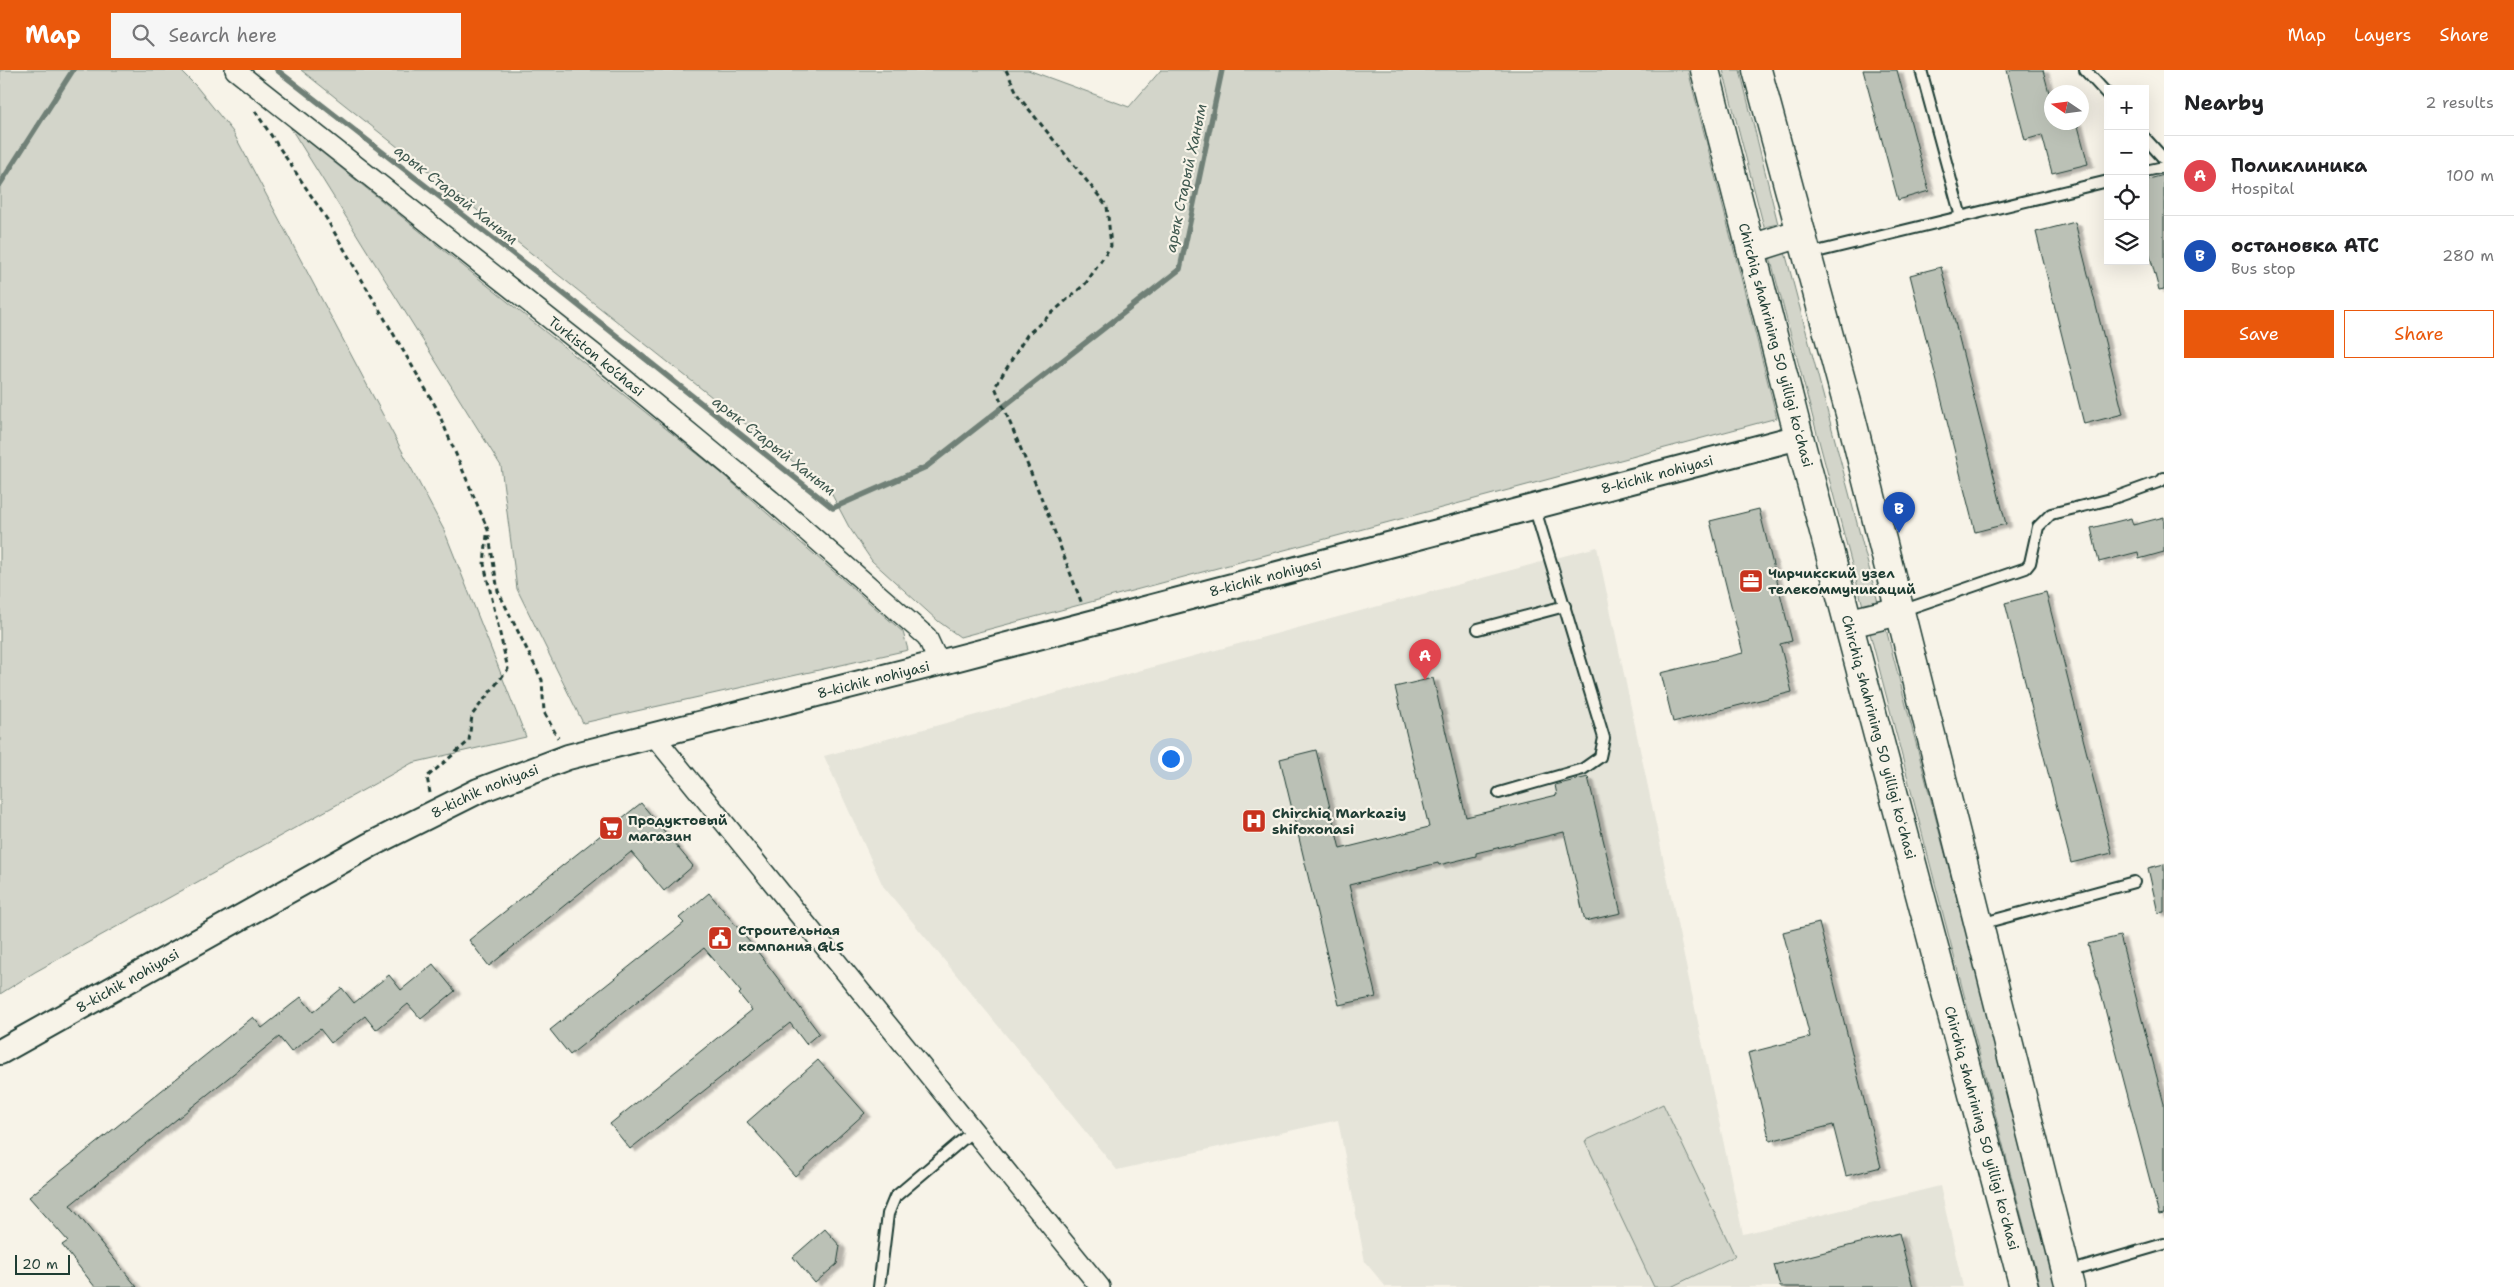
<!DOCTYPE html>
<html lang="en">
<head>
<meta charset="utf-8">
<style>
	body { margin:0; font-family:"Shantell Sans",sans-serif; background:#f6f6f6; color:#202124 }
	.controls { position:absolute; right:15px; top:15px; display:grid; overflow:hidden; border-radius:0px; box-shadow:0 5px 20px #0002 }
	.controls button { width:45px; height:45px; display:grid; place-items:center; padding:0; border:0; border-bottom:1px solid #e0e0e0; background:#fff; color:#202124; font:25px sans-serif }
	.compass { position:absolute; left:2044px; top:15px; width:45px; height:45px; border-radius:50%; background:#fff; box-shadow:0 5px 20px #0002; rotate:283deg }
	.scale { position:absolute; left:15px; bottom:12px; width:55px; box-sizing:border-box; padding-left:5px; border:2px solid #1f3d34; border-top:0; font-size:14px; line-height:18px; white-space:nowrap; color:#1f3d34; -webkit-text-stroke:4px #f7f3e8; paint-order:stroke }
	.you { position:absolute; left:1170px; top:688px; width:18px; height:18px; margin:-12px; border:4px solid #fff; border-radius:50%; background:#1a73e8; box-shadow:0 0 0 8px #1a73e833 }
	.badge { display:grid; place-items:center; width:32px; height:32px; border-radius:50%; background:#ea580c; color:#fff; font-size:16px; font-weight:700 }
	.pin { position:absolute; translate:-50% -41px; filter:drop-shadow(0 1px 2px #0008) }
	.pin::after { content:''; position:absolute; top:26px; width:18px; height:15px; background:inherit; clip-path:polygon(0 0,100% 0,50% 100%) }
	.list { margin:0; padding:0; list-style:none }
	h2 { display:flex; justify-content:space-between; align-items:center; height:65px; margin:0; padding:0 20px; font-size:21px }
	h2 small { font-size:16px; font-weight:400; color:#757577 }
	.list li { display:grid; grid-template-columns:32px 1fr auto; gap:15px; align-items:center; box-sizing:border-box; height:80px; padding:0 20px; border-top:1px solid #e0e0e0 }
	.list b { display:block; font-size:19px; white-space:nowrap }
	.list p { margin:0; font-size:16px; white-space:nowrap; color:#757577 }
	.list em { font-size:16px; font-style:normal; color:#757577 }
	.actions { display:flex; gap:10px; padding:15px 20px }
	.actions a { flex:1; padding:11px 0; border:1px solid #ea580c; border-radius:0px; text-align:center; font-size:18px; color:#ea580c }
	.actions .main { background:#ea580c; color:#fff }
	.icon { flex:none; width:28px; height:28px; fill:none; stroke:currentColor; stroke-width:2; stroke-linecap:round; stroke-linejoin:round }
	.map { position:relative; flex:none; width:2164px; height:1217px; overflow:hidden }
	header { display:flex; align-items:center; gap:30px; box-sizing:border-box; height:70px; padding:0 25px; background:#ea580c; color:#fff }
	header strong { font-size:24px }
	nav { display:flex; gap:28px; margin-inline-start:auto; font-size:18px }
	.search { width:350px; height:45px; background:#f6f6f6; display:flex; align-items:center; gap:12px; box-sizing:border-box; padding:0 18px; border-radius:0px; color:#757577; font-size:19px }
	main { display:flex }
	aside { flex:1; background:#fff }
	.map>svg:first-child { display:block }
</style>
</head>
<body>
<header>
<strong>Map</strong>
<div class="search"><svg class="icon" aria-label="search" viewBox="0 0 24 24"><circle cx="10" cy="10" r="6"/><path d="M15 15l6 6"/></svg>Search here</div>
<nav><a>Map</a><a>Layers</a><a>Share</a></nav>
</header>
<main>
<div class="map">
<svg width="2164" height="1217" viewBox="0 0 2164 1217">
	<defs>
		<filter id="shadow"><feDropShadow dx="5.5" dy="3" stdDeviation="1" flood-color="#0004"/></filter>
	</defs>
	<rect width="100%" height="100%" fill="#f7f3e8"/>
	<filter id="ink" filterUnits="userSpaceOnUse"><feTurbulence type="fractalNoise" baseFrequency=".02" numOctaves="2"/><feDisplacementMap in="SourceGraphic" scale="10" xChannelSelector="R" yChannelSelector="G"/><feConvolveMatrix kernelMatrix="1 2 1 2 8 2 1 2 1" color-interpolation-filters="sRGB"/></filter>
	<g filter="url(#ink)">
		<!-- built -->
		<path fill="#e5e4d9" d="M 1597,477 L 1743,1164 L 1940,1116 L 1963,1217 L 1386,1217 L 1365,1192 L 1338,1050 L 1117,1100 L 883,816 L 824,686 Z"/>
		<!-- green -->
		<g fill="#d3d5ca" stroke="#79897f">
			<path d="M 0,0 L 180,0 L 196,16 L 233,62 L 444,460 L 526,667 L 412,693 L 35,902 L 0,924 Z"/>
			<path d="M 301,0 L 1028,0 L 1129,37 L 1161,0 L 1688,0 L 1777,348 L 960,567 L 938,551 L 872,491 L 849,457 L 830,421 Z"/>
			<path d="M 1723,0 L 1740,0 L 1778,154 L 1764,157 Z"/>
			<path d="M 290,57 L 720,402 L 903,562 L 908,580 L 583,653 L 517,519 L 501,396 Z"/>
			<path d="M 1785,182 L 1878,532 L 1863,536 L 1770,187 Z"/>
			<path d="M 1881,558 L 1886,559 L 2059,1217 L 2040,1217 L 1870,563 Z"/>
			<path d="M 1663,1034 L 1735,1186 L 1671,1217 L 1654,1217 L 1585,1071 Z"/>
		</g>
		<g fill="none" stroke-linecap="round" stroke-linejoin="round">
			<!-- stream -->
			<g stroke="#6f8077" stroke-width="5.5">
				<path d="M 277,0 L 544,208 L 833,438 L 926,397 L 1180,199 L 1222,0"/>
				<path d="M 0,114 L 73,0"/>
			</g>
		</g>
		<!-- building -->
		<g fill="#bbc1b6" stroke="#1f3d34" filter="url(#shadow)">
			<path d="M 1863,0 L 1897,0 L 1929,121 L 1898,130 Z"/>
			<path d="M 2007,0 L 2043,0 L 2052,34 L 2052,52 L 2056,52 L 2057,56 L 2077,52 L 2088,94 L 2052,103 L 2042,65 L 2025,70 Z"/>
			<path d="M 2164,105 L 2164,219 L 2159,220 L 2145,167 L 2145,110 Z"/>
			<path d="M 2075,152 L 2123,344 L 2084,354 L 2036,162 Z"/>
			<path d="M 1941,197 L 2006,454 L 1975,462 L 1910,205 Z"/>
			<path d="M 1759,439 L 1792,571 L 1780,574 L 1792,622 L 1673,652 L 1661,603 L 1743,583 L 1710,451 Z"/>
			<path d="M 2164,447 L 2164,482 L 2139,489 L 2138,482 L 2099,492 L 2091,458 L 2131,448 L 2133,455 Z"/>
			<path d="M 2046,522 L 2112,783 L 2071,793 L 2005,533 Z"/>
			<path d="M 1433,608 L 1466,747 L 1557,725 L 1555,715 L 1588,707 L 1621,843 L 1585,851 L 1564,762 L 1476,783 L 1476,786 L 1439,795 L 1438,793 L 1349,815 L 1376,927 L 1339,935 L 1280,689 L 1316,680 L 1340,779 L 1429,757 L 1395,617 Z"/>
			<path d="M 641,733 L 693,796 L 664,821 L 631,782 L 489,896 L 469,870 Z"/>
			<path d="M 2164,794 L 2164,842 L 2158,843 L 2148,798 Z"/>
			<path d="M 709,823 L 761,886 L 819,963 L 806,974 L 790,953 L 630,1079 L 610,1054 L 752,940 L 739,924 L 741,922 L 704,878 L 570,985 L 550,960 L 684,853 L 679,848 Z"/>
			<path d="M 1819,853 L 1881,1097 L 1846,1106 L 1833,1055 L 1770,1071 L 1748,983 L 1810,967 L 1783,862 Z"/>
			<path d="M 2120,866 L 2164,1034 L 2164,1144 L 2159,1145 L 2088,874 Z"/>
			<path d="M 433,894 L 455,921 L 421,949 L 408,934 L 376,960 L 365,946 L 331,973 L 320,959 L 291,982 L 279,967 L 70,1135 L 137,1217 L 95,1217 L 62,1175 L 68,1171 L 29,1127 L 253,947 L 262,958 L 301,927 L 313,942 L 342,918 L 354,933 L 389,905 L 401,920 Z"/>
			<path d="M 818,990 L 865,1043 L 795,1106 L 747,1052 Z"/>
			<path d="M 825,1159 L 840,1176 L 837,1194 L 815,1213 L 793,1187 Z"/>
			<path d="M 1899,1163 L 1913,1217 L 1780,1217 L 1774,1195 Z"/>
		</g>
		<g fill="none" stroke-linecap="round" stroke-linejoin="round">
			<defs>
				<g id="service">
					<path d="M 1921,0 L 1961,147"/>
					<path d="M 2085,0 L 2108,25"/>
					<path d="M 2145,68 L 2164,89"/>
					<path d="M 2145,101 L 2164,97"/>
					<path d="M 1808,184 L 2108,111"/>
					<path d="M 1901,541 L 2026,498 L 2030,493 L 2038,457 L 2051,444 L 2111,429 L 2161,411 L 2164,408"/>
					<path d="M 1478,559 L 1565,536"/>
					<path d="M 1499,723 L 1583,699 L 1600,687 L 1604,668 L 1534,436"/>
					<path d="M 1980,854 L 2134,812"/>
					<path d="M 2068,1202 L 2164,1174"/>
					<path d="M 879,1217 L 888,1144 L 895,1127 L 974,1060"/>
				</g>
				<g id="minor">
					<path id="s1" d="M 235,0 L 598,287 L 771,430 L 927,567 L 939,593"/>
					<path d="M 654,666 L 1100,1217"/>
				</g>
				<g id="tertiary">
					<path id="s2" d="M 0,982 L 370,775 L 478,721 L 568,687 L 939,593 L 1799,367"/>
				</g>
				<g id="secondary">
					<path d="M 1705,0 L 1799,367 L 2024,1217"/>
					<path d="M 1757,0 L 1852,351 L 2070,1217"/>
					<path d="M 1751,179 L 1801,163"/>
					<path d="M 1850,553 L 1900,541"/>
				</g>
			</defs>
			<!-- service casing -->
			<use href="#service" stroke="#1f3d34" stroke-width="14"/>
			<!-- minor casing -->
			<use href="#minor" stroke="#1f3d34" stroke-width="22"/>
			<!-- tertiary casing -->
			<use href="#tertiary" stroke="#1f3d34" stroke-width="28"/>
			<!-- secondary casing -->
			<use href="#secondary" stroke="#1f3d34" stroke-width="31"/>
			<!-- path -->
			<g stroke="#1f3d34" stroke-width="3" stroke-dasharray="5 4" stroke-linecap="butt">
				<path d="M 1006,0 L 1019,27 L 1107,136 L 1111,176 L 1086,213 L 1027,265 L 995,317 L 1046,439 L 1082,534"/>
				<path d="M 255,41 L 326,148 L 436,337 L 488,460 L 498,521 L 542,610 L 544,642 L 558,668"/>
				<path d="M 430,723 L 427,707 L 469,671 L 472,645 L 508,599 L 484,494 L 487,465"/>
			</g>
			<!-- service -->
			<use href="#service" stroke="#f7f3e8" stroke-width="10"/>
			<!-- minor -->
			<use href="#minor" stroke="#f7f3e8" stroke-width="19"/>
			<!-- tertiary -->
			<use href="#tertiary" stroke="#f7f3e8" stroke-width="24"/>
			<!-- secondary -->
			<use href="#secondary" stroke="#f7f3e8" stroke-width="28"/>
		</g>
	</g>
	<!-- icons -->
	<defs>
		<symbol id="office-square" viewBox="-11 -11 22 22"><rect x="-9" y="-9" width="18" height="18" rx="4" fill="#c8321e" stroke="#f7f3e8"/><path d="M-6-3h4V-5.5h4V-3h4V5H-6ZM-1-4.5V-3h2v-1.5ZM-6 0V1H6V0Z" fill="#fff"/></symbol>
		<symbol id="hospital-square" viewBox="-11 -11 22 22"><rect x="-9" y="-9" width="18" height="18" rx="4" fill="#c8321e" stroke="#f7f3e8"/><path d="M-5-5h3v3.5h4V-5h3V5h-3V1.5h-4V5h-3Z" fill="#fff"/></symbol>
		<symbol id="supermarket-square" viewBox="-11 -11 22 22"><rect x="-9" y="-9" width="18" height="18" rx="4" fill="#c8321e" stroke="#f7f3e8"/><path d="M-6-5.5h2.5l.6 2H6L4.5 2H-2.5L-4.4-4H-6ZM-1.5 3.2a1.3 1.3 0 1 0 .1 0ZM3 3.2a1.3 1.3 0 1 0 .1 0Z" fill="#fff"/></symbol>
		<symbol id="civic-square" viewBox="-11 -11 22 22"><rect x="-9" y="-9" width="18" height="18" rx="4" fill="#c8321e" stroke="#f7f3e8"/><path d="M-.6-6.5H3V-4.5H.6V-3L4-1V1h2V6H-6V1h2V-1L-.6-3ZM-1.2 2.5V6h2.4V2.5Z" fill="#fff"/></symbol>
	</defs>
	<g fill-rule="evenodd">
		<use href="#office-square" x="1737" y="497" width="28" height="28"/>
		<use href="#hospital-square" x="1240" y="737" width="28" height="28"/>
		<use href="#supermarket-square" x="597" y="744" width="28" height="28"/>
		<use href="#civic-square" x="706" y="854" width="28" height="28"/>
	</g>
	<g text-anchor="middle" stroke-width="4.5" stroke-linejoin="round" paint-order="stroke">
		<!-- street labels -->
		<g font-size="14" fill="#1f3d34" stroke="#f7f3e8">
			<text transform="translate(1776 275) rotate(75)" y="5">Chirchiq shahrining 50 yilligi koʻchasi</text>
			<text dy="5" stroke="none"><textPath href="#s1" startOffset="461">Turkiston ko‘chasi</textPath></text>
			<text dy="5" stroke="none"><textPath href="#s2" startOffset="1766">8-kichik nohiyasi</textPath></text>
			<text dy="5" stroke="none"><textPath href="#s2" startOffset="1361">8-kichik nohiyasi</textPath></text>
			<text dy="5" stroke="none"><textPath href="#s2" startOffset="956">8-kichik nohiyasi</textPath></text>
			<text transform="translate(1879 667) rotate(75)" y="5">Chirchiq shahrining 50 yilligi koʻchasi</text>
			<text dy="5" stroke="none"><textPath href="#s2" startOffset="551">8-kichik nohiyasi</textPath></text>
			<text dy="5" stroke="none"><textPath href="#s2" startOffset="146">8-kichik nohiyasi</textPath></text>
			<text transform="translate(1982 1058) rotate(75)" y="5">Chirchiq shahrining 50 yilligi koʻchasi</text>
		</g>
		<!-- poi labels -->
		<g font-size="14" font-weight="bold" fill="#1f3d34" stroke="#f7f3e8" text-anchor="start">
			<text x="1768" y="508">Чирчикский узел<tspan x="1768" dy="16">телекоммуникаций</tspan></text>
			<text x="1272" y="748">Chirchiq Markaziy<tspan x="1272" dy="16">shifoxonasi</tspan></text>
			<text x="628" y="755">Продуктовый<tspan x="628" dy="16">магазин</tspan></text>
			<text x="738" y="865">Строительная<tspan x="738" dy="16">компания GLS</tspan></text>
		</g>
		<!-- water labels -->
		<g font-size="15" font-style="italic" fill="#405950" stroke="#f7f3e8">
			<text transform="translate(1186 108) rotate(-78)" y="5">арык Старый Ханым</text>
			<text transform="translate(456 125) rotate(38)" y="5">арык Старый Ханым</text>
			<text transform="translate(774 376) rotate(38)" y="5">арык Старый Ханым</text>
		</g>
	</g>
</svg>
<div class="controls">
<button>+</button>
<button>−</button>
<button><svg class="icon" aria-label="locate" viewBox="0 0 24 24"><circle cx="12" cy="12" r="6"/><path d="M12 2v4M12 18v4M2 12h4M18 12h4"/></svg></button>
<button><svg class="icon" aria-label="layers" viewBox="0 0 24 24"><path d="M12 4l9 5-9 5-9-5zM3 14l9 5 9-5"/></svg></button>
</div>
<svg class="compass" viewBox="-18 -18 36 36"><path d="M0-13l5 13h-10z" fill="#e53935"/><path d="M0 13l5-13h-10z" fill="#757577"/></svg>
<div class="scale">20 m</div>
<div class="you"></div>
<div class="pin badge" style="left:1425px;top:610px;background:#e0444e">A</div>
<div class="pin badge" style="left:1899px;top:463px;background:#1a4fb4">B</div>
</div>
<aside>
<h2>Nearby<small>2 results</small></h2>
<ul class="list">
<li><span class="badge" style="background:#e0444e">A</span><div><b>Поликлиника</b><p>Hospital</p></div><em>100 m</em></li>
<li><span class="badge" style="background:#1a4fb4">B</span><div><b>остановка АТС</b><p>Bus stop</p></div><em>280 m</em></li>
</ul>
<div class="actions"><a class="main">Save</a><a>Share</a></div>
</aside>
</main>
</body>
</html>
